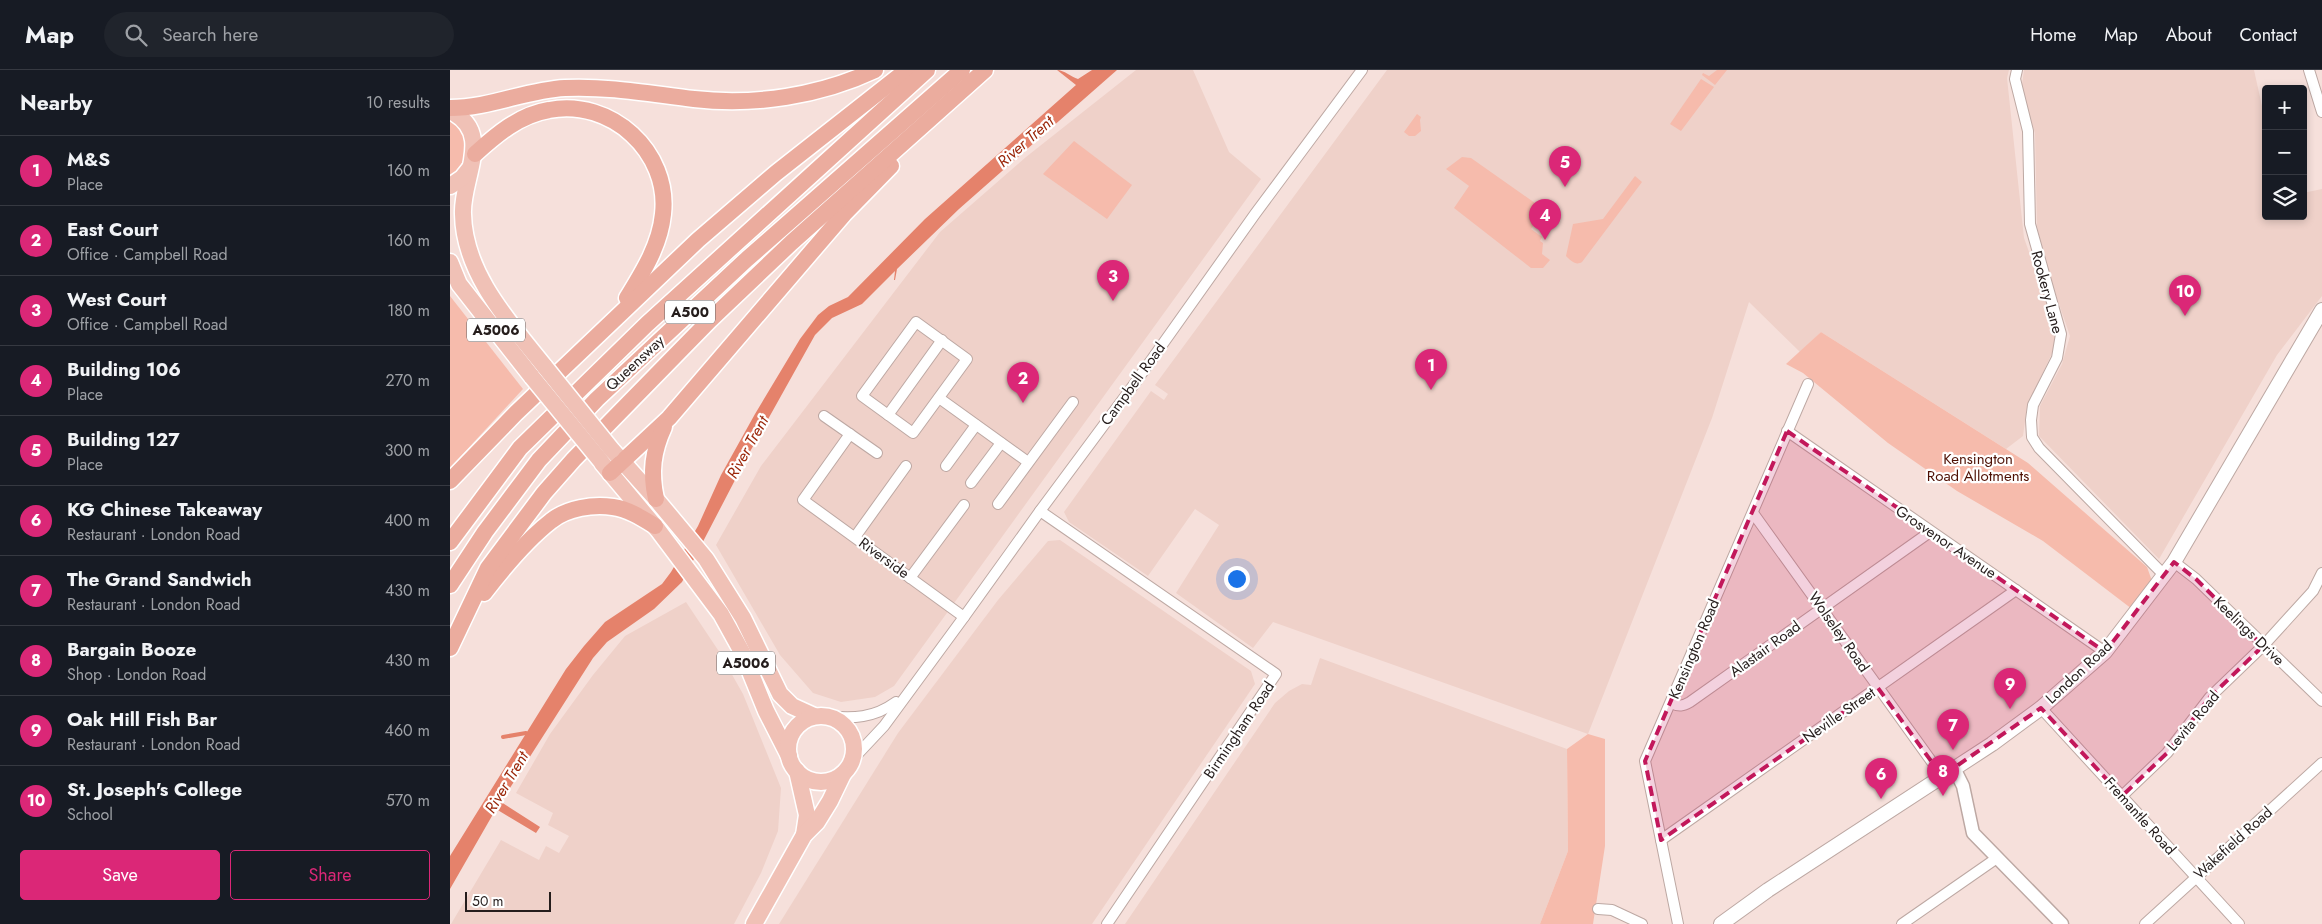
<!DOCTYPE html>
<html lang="en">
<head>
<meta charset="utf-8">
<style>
	body { margin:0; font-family:Jost,sans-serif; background:#20242c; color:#f1f3f6 }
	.controls { position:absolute; right:15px; top:15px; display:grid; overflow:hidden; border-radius:5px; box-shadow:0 2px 8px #0003 }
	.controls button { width:45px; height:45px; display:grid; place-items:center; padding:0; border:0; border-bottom:1px solid #363941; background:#171b24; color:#f1f3f6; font:25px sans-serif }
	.scale { position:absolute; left:15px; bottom:12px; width:86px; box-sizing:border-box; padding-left:5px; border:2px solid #251d1c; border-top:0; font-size:14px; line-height:18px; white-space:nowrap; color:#251d1c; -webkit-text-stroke:4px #fff; paint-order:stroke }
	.you { position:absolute; left:786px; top:508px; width:18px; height:18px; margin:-12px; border:4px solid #fff; border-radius:50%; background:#1a73e8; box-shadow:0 0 0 8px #1a73e833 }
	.badge { display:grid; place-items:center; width:32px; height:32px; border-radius:50%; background:#db2777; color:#fff; font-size:16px; font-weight:700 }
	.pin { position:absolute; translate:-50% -41px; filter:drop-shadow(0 1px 2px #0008) }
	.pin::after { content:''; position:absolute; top:26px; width:18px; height:15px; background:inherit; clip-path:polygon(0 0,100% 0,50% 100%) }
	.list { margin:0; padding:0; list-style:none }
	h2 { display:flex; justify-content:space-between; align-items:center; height:65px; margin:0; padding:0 20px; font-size:21px }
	h2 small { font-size:16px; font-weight:400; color:#9ea1a6 }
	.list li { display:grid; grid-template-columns:32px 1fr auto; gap:15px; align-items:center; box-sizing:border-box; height:70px; padding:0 20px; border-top:1px solid #363941 }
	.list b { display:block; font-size:19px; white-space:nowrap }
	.list p { margin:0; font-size:16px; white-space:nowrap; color:#9ea1a6 }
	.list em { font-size:16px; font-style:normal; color:#9ea1a6 }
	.actions { display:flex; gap:10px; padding:15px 20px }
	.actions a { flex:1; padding:11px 0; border:1px solid #db2777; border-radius:5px; text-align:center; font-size:18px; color:#db2777 }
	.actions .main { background:#db2777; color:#fff }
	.icon { flex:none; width:28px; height:28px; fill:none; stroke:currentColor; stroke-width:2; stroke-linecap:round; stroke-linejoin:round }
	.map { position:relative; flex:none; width:1872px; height:854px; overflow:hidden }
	header { display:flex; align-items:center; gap:30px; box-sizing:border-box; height:70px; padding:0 25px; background:#171b24; border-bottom:1px solid #363941 }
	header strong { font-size:24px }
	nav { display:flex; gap:28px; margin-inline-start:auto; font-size:18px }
	.search { width:350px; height:45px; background:#20242c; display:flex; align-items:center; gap:12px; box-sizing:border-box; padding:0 18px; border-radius:28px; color:#9ea1a6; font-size:19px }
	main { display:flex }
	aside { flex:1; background:#171b24 }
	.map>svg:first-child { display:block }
</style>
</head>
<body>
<header>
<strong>Map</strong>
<div class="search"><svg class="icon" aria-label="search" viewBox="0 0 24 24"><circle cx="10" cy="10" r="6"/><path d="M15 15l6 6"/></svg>Search here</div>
<nav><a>Home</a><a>Map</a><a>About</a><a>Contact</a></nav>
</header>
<main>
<aside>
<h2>Nearby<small>10 results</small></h2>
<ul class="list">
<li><span class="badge">1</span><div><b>M&amp;S</b><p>Place</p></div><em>160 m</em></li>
<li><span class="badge">2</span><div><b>East Court</b><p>Office · Campbell Road</p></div><em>160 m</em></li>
<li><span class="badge">3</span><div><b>West Court</b><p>Office · Campbell Road</p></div><em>180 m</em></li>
<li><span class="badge">4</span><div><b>Building 106</b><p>Place</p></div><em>270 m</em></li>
<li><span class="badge">5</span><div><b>Building 127</b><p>Place</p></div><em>300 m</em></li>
<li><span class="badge">6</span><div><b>KG Chinese Takeaway</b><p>Restaurant · London Road</p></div><em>400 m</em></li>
<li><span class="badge">7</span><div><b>The Grand Sandwich</b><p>Restaurant · London Road</p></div><em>430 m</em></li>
<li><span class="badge">8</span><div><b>Bargain Booze</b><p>Shop · London Road</p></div><em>430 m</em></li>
<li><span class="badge">9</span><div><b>Oak Hill Fish Bar</b><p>Restaurant · London Road</p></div><em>460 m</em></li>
<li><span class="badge">10</span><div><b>St. Joseph's College</b><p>School</p></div><em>570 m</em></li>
</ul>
<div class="actions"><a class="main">Save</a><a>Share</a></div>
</aside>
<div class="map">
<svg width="1872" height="854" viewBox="0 0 1872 854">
	<rect width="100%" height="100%" fill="#f6e0db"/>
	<!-- built -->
	<g fill="#efd1c9">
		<path d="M 686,0 L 743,0 L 779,82 L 811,109 L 444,616 L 425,627 L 391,632 L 363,623 L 330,585 L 266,475 L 311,396 L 490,162 L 576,87 Z"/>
		<path d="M 937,0 L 1559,0 L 1557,8 L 1574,168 L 1607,260 L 1603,281 L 1577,337 L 1573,366 L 1556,379 L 1371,262 L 1350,282 L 1299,232 L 1262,348 L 1138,664 L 823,552 L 803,578 L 726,523 L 769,455 L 745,439 L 698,506 L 619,452 L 614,442 L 701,321 L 714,330 L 718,324 L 705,315 Z"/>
		<path d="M 1574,0 L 1804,0 L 1816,54 L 1816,146 L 1853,146 L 1853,123 L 1872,119 L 1872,226 L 1827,285 L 1709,489 L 1589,366 L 1590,336 L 1612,294 L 1620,266 L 1596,196 L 1587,156 L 1585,63 L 1571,22 Z"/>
		<path d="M 610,470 L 801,601 L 805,614 L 642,854 L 329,854 L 448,663 L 548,530 L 598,471 Z"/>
		<path d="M 236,532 L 268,580 L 293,624 L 331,718 L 328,761 L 311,803 L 284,854 L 1,854 L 51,770 L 89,790 L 96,776 L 109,783 L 119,766 L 98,755 L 103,743 L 66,723 L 100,664 L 143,605 L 175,566 Z"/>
		<path d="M 870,588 L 1117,679 L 1118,781 L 1090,854 L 675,854 L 825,633 L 839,621 L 852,614 L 861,615 Z"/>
	</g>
	<!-- green -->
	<g fill="#f6bbac">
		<path d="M 1267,0 L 1277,0 L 1265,15 L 1252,5 L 1253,3 L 1259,6 Z"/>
		<path d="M 1251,9 L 1264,17 L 1231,61 L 1220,54 Z"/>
		<path d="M 967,44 L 971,47 L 970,50 L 971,61 L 965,66 L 959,66 L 954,62 Z"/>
		<path d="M 0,50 C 5,54 11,58 14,64 C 21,79 13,98 0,106 Z"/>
		<path d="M 624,71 L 682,115 L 657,149 L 593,104 Z"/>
		<path d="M 1012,87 L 1021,88 L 1095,140 L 1081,159 L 1092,167 L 1090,171 L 1093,173 L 1092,184 L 1100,190 L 1093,198 L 1081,198 L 1004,138 L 1019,116 L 996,99 Z"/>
		<path d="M 1185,106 L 1192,112 L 1132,192 C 1126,196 1121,191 1116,186 L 1123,154 L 1153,149 Z"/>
		<path d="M 0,226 L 73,319 L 0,398 Z"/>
		<path d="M 1371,262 L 1578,393 L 1697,497 L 1702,511 L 1682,539 L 1593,471 L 1507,421 L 1438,373 L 1353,303 L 1336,294 Z"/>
		<path d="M 1138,664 L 1155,669 L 1155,776 L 1143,854 L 1090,854 L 1118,781 L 1117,679 Z"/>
	</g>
	<!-- water -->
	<path fill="#e5826b" d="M 607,0 C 614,0 621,7 628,9 L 642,0 L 667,0 L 509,139 L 447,199 L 445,210 L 444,210 L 445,201 L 412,234 L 382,248 L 365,265 L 297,387 L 232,512 L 204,539 L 157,572 L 143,588 L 51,732 L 90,757 L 86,763 L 46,739 L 0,819 L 0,786 L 116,599 L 134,576 L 155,552 L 212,514 L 221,502 L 248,456 L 271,405 L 305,344 L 350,269 L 368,245 L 379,236 L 398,227 L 475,149 L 626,15 Z"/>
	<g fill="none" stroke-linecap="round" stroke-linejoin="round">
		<!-- stream -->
		<path stroke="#e5826b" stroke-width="4" d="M 53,667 L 76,663"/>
		<defs>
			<g id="minor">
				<path d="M 1567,0 L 1565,9 L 1578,61 L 1580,154 L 1611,264 L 1607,288 L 1583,335 L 1581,350 L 1582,367 L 1589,378 L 1715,506"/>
				<path d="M 1859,0 L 1872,42"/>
				<path d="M 466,252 L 517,289 L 463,363 L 412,326 Z"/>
				<path d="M 489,328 L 578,392"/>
				<path d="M 438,345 L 492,270"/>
				<path d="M 374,346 L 427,383"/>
				<path d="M 1337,361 L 1655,582"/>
				<path d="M 400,364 L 353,430 L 514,547"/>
				<path d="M 496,396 L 526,355"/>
				<path d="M 521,413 L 551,373"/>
				<path d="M 548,434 L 623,332"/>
				<path d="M 590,441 L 826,604 L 657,854"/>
				<path d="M 1303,443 L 1492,706"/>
				<path d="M 405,467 L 456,396"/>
				<path d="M 1724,492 L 1746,509 L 1872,631"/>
				<path d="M 460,508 L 514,435"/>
				<path d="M 1221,633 C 1229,637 1233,636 1240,632 L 1480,462"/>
				<path d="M 1591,638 L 1789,854"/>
				<path d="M 377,646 C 403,649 424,648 446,632"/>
				<path d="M 403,689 L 434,656 L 514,547 L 590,441 L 685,313 L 805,144 L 912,0"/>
				<path d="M 1672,726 L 1717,683 L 1760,627 L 1813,576 L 1863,521 L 1872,503"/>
				<path d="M 1211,770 L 1566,520"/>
				<path d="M 1148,839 L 1162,840 L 1192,854"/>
				<path d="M 1228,854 L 1195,691 L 1358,314"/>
				<path d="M 1452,854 L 1547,788"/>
				<path d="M 1695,854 L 1872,693"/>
			</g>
			<path id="tertiary" d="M 1505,700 L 1513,716 L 1523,763 L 1612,854"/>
			<path id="secondary" d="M 1271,854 L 1318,820 L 1542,674 L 1591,638 L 1655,582 L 1724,492 L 1872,240"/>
			<g id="primary">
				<path d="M 0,41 C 45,62 11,109 13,144 C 14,204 60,253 95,297"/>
				<path d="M 0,116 L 12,108 L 20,98"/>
				<path d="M 0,192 L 9,214 L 82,307"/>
				<path d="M 163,381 L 206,429 L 256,489 L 293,548 L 330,624 L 342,636 L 364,646"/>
				<path d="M 152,393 L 208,460 L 271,544 L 292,582 L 316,641 L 339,686"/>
				<circle cx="371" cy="679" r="33"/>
				<path d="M 347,701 L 357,745 L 354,765"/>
				<path d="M 304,854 L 354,765 L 367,752 L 380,731 L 393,704"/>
			</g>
			<g id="trunk">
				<path d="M 0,38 C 40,38 76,20 115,18 C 159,16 201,24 244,29 C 304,36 370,26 425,0"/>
				<path d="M 25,84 C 46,65 69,45 99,40 C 161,28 220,82 213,144 C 210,175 193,202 177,228"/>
				<path d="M 160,403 L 219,348 L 394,144 L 441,96"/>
				<path d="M 0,411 L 66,343 L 248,170 L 326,103 L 457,0"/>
				<path d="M 206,429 C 200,402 203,381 214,357"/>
				<path d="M 0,472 L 70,378 L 197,254 L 477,0"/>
				<path d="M 0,515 L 35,462 L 89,390 L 147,329 L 297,189 L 512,0"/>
				<path d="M 34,523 C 51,501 79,468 101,451 C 117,438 143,434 163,437 C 178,439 192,448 205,456"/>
				<path d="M 0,578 L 38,498 L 94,423 L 124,389 L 260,250 L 341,173 L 535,0"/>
			</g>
		</defs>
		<!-- minor casing -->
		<use href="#minor" stroke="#bda8a3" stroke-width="12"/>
		<!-- tertiary casing -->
		<use href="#tertiary" stroke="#bda8a3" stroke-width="15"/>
		<!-- secondary casing -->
		<use href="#secondary" stroke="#bda8a3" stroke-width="16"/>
		<!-- primary casing -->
		<use href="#primary" stroke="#fff" stroke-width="19"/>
		<!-- trunk casing -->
		<use href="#trunk" stroke="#fff" stroke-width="19"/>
		<!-- minor -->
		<use href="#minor" stroke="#fff" stroke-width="10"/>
		<!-- tertiary -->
		<use href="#tertiary" stroke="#fff" stroke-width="12"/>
		<!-- secondary -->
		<use href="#secondary" stroke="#fff" stroke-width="14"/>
		<!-- primary -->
		<use href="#primary" stroke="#f0c1b6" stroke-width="16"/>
		<!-- trunk -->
		<use href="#trunk" stroke="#ebac9e" stroke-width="16"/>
		<defs>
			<g id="primary-bridge">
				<path d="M 95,297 L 162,380"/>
				<path d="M 82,307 L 150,390"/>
			</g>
		</defs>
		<!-- primary-bridge casing -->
		<use href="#primary-bridge" stroke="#fff" stroke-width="19" stroke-linecap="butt"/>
		<!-- primary-bridge -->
		<use href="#primary-bridge" stroke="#f0c1b6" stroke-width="16"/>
	</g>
	<!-- marked area -->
	<path fill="#c2185b" fill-opacity="0.2" stroke="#c2185b" stroke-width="4" stroke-dasharray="10 6" stroke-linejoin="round" d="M 1337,361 L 1655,582 L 1724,492 L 1746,509 L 1813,576 L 1760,627 L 1717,683 L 1672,726 L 1591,638 L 1492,706 L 1428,618 L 1211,770 L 1195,691 Z"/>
	<g text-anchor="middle" stroke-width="4.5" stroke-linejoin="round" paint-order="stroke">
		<!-- shield labels -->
		<g fill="#fff" stroke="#666160" stroke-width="1">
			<rect x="215" y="230.5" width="50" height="23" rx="4"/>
			<rect x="17" y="248.5" width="58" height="23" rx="4"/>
			<rect x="267" y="581.5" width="58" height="23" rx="4"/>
		</g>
		<g font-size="14" font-weight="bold" fill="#251d1c">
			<text x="240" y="247">A500</text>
			<text x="46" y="265">A5006</text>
			<text x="296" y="598">A5006</text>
		</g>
		<!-- street labels -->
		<g font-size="15" fill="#251d1c" stroke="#fff">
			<text transform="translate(1597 222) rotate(75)" y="5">Rookery Lane</text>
			<text transform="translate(185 293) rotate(-43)" y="5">Queensway</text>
			<text transform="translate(683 314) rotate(-54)" y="5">Campbell Road</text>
			<text transform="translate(1496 472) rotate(34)" y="5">Grosvenor Avenue</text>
			<text transform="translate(434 488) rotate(36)" y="5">Riverside</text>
			<text transform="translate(1799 561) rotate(44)" y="5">Keelings Drive</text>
			<text transform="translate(1389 562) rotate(55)" y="5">Wolseley Road</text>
			<text transform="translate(1244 579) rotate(-67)" y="5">Kensington Road</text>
			<text transform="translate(1315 579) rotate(-36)" y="5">Alastair Road</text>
			<text transform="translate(1629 602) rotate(-43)" y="5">London Road</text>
			<text transform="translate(1389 645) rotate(-35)" y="5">Neville Street</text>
			<text transform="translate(1743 651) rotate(-50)" y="5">Levita Road</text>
			<text transform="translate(789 660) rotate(-56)" y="5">Birmingham Road</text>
			<text transform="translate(1690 746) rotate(48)" y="5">Fremantle Road</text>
			<text transform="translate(1783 773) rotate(-42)" y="5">Wakefield Road</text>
		</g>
		<!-- park labels -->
		<g font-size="15" fill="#4e1004" stroke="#fff">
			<text x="1528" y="394">Kensington<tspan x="1528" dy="17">Road Allotments</tspan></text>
		</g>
		<!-- water labels -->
		<g font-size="16" font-style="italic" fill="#9b270a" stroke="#fff">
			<text transform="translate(575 71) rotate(-41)" y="6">River Trent</text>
			<text transform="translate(297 377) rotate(-61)" y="6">River Trent</text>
			<text transform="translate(56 712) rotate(-59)" y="6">River Trent</text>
		</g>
	</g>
</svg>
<div class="controls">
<button>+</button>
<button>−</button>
<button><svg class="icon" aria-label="layers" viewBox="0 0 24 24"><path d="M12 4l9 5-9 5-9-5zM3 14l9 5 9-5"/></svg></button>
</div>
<div class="scale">50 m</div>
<div class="you"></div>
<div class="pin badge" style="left:981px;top:320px">1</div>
<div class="pin badge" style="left:573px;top:333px">2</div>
<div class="pin badge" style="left:663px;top:231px">3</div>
<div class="pin badge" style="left:1095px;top:170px">4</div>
<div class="pin badge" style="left:1115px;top:117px">5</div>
<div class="pin badge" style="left:1431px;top:729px">6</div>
<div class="pin badge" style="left:1503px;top:680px">7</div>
<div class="pin badge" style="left:1493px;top:726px">8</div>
<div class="pin badge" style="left:1560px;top:639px">9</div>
<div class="pin badge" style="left:1735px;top:246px">10</div>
</div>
</main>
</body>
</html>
